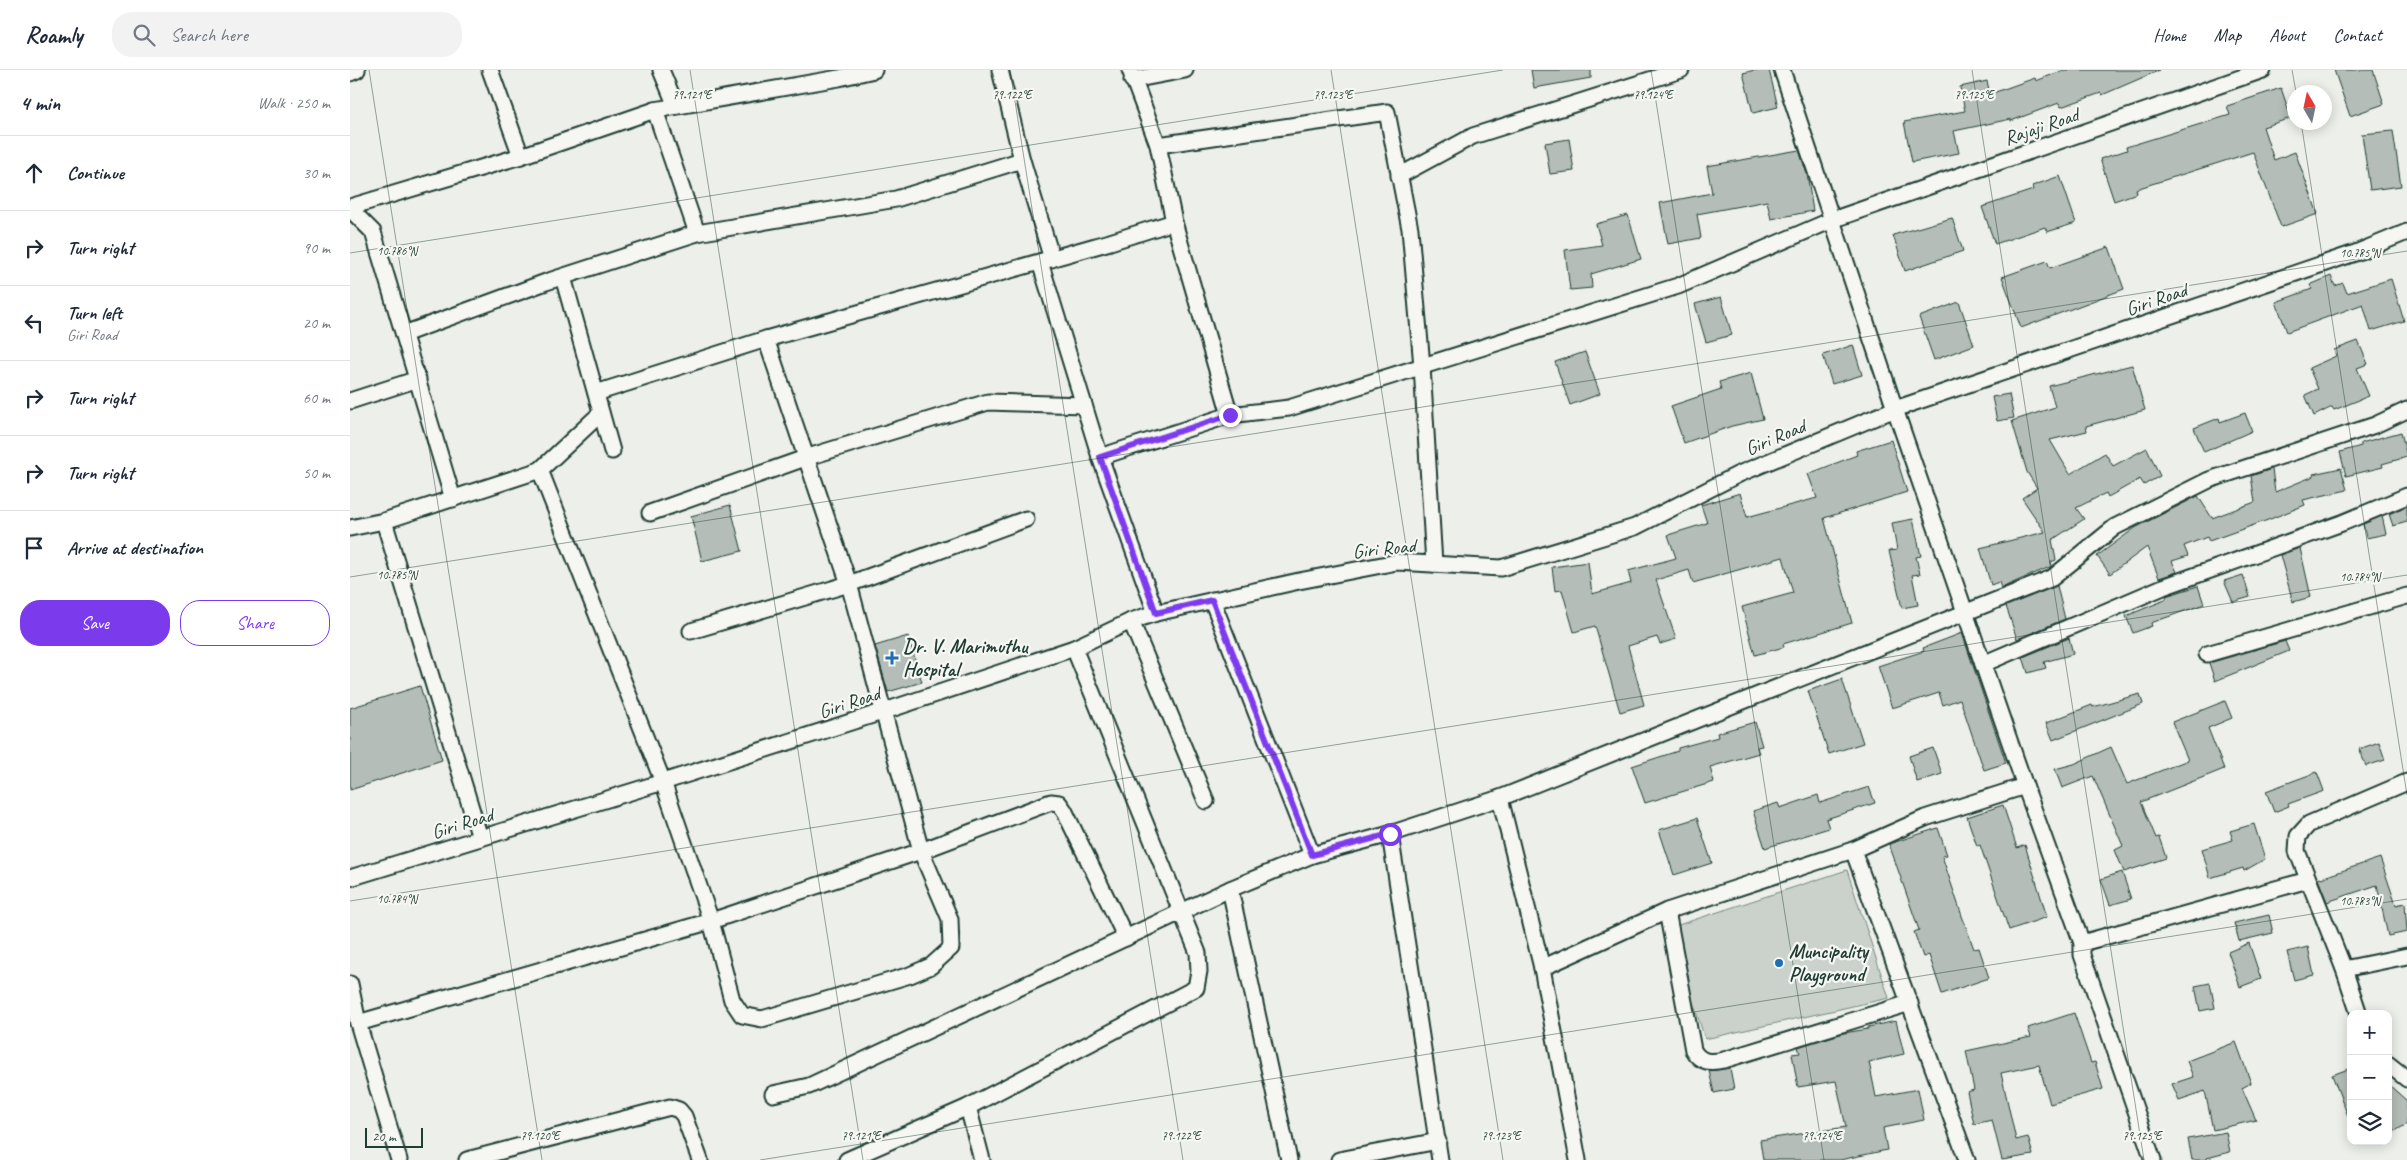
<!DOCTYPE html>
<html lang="en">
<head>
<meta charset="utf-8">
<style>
	body { margin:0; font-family:Caveat,sans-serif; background:#f2f2f3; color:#1f2937 }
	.controls { position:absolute; right:15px; bottom:15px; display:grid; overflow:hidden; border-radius:10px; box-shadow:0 2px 12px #0003 }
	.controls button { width:45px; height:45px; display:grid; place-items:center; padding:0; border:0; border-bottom:1px solid #e0e1e3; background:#fff; color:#1f2937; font:25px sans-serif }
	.compass { position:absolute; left:1937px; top:15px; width:45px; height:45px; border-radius:50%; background:#fff; box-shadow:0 2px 12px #0003; rotate:351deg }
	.scale { position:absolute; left:15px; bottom:12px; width:58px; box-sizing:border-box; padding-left:5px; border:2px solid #1f3d34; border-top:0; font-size:14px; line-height:18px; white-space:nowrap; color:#1f3d34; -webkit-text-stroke:4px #f6f6f2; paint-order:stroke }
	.stop { position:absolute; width:15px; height:15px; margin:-11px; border:4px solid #7c3aed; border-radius:50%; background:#fff }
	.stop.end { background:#7c3aed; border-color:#fff; box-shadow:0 1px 5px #0008 }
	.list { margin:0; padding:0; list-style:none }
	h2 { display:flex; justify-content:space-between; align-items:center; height:65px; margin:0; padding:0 20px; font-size:21px }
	h2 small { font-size:16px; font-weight:400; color:#747a83 }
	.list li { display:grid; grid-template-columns:32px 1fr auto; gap:15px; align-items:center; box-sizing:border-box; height:75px; padding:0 20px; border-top:1px solid #e0e1e3 }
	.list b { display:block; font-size:19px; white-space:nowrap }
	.list p { margin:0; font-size:16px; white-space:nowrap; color:#747a83 }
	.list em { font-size:16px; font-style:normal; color:#747a83 }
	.actions { display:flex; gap:10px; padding:15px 20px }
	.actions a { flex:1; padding:11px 0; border:1px solid #7c3aed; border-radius:20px; text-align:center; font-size:18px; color:#7c3aed }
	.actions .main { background:#7c3aed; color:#fff }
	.icon { flex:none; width:28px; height:28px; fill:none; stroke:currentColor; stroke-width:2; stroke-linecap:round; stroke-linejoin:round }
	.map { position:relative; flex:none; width:2057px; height:1090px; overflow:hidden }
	header { display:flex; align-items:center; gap:30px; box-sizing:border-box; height:70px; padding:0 25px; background:#fff; border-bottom:1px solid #e0e1e3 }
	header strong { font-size:24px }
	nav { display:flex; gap:28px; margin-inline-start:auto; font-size:18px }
	.search { width:350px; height:45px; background:#f2f2f3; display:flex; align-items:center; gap:12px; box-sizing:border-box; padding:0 18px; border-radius:20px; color:#747a83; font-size:19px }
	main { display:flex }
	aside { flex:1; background:#fff }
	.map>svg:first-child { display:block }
</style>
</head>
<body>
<header>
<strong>Roamly</strong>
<div class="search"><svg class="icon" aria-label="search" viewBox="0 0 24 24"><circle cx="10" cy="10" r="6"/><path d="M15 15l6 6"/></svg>Search here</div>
<nav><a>Home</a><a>Map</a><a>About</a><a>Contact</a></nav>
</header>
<main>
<aside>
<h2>4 min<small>Walk · 250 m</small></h2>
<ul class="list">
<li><svg class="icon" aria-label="ahead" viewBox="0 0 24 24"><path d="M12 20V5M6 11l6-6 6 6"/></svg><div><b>Continue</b></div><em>30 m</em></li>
<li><svg class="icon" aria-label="right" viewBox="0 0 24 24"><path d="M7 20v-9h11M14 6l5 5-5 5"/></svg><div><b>Turn right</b></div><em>90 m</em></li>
<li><svg class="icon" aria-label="left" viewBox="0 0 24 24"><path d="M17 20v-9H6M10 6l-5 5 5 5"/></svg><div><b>Turn left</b><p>Giri Road</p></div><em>20 m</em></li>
<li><svg class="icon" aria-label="right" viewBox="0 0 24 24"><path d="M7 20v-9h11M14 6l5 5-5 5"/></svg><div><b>Turn right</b></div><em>60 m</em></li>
<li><svg class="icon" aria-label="right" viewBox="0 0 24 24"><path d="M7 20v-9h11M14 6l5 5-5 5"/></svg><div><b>Turn right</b></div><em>50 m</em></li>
<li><svg class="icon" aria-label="arrive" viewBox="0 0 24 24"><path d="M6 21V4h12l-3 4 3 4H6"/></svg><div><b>Arrive at destination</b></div></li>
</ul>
<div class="actions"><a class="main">Save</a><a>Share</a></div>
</aside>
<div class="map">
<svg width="2057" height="1090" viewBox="0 0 2057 1090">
	<rect width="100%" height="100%" fill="#edefea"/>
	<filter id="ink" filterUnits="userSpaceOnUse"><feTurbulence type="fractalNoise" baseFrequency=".02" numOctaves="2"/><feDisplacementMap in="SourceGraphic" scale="10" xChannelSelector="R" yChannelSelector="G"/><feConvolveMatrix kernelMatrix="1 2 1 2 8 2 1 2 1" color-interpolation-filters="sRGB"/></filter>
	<g filter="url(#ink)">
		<!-- green -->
		<path fill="#cbd2cc" stroke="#758880" d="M 1497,800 L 1539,928 L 1355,969 L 1319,858 Z"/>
		<!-- building -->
		<g fill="#b4bdb8" stroke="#1f3d34">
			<path d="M 1181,0 L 1241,0 L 1241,8 L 1184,18 Z"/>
			<path d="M 1405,0 L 1419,0 L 1428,37 L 1403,43 L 1393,3 Z"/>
			<path d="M 1714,0 L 1810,0 L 1752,25 L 1751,23 L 1711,37 L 1709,33 L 1661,51 L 1661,49 L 1604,61 L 1609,83 L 1562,92 L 1554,52 L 1615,41 L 1610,17 L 1637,11 L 1640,24 L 1685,8 L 1686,11 Z"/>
			<path d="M 1984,0 L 2023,0 L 2034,34 L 2000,46 Z"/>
			<path d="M 1931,18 L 1941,48 L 1913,57 L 1924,90 L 1945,82 L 1968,144 L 1931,157 L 1903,82 L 1786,119 L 1787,123 L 1764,131 L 1750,89 L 1777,80 L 1776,77 L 1880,45 L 1877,36 Z"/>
			<path d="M 2043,61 L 2051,116 L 2020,120 L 2012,64 Z"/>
			<path d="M 1219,69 L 1224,101 L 1200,104 L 1195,73 Z"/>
			<path d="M 1449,80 L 1457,104 L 1463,141 L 1421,149 L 1417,131 L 1347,144 L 1351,168 L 1318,174 L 1310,133 L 1362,123 L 1357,96 Z"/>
			<path d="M 1710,106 L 1726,153 L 1697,162 L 1695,157 L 1645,174 L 1632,137 L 1683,120 L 1682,116 Z"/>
			<path d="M 1278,145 L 1291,189 L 1241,204 L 1242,218 L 1220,220 L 1215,180 L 1252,175 L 1246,154 Z"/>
			<path d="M 1602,148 L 1613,181 L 1555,201 L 1543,165 Z"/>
			<path d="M 1759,177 L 1774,219 L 1671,258 L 1652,207 L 1697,191 L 1700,198 Z"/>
			<path d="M 1981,206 L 1985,216 L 1993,213 L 1997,223 L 2041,209 L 2054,251 L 2021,261 L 2013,234 L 1937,262 L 1926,232 L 1962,219 L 1960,215 Z"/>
			<path d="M 1371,227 L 1382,265 L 1356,272 L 1345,234 Z"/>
			<path d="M 1609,232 L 1624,275 L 1584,290 L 1569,247 Z"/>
			<path d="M 2008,271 L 2018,294 L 2007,298 L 2019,326 L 1984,340 L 1982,337 L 1964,346 L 1955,325 L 1968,319 L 1959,298 L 1986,286 L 1984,280 Z"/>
			<path d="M 1503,275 L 1512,305 L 1482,314 L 1473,285 Z"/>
			<path d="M 1235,282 L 1250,324 L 1220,335 L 1205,292 Z"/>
			<path d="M 1782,295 L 1795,340 L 1736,356 L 1737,361 L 1700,370 L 1720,404 L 1755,383 L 1763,396 L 1797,378 L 1810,406 L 1794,415 L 1790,409 L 1758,427 L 1756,423 L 1726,438 L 1734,449 L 1702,470 L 1706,490 L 1701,492 L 1702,496 L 1651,518 L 1649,512 L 1641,515 L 1630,478 L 1695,462 L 1672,428 L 1687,418 L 1677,402 L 1662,351 L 1705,337 L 1699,316 Z"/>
			<path d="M 1401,303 L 1413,349 L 1382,356 L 1334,373 L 1321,336 L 1371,319 L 1369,312 Z"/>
			<path d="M 1659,324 L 1664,348 L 1647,351 L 1642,327 Z"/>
			<path d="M 1895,343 L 1902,361 L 1854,382 L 1844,358 L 1869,348 L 1870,352 Z"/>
			<path d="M 2051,362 L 2057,387 L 2032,394 L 2033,397 L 1996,406 L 1990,382 L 2011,376 L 2011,373 Z"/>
			<path d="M 1541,370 L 1557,422 L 1474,448 L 1502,553 L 1433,574 L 1434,577 L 1405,585 L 1392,537 L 1443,523 L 1433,487 L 1343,513 L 1339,500 L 1306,510 L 1326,569 L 1310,574 L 1307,567 L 1278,576 L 1294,635 L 1270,642 L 1245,556 L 1224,562 L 1212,520 L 1205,521 L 1202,497 L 1238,492 L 1242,524 L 1281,513 L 1278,501 L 1326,488 L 1318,465 L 1357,453 L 1351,435 L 1390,423 L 1397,447 L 1467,428 L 1458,404 L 1507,385 L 1506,381 Z"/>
			<path d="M 1991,398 L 1997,420 L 1953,430 L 1955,435 L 1918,450 L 1859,471 L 1857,467 L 1834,476 L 1838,486 L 1822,491 L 1827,502 L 1809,508 L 1797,477 L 1760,504 L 1747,486 L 1785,458 L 1848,426 L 1862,448 L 1905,432 L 1901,406 L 1922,399 L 1925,422 L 1964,406 L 1963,404 Z"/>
			<path d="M 380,435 L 392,481 L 352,491 L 341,446 Z"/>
			<path d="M 2057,436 L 2057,452 L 2043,456 L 2039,444 Z"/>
			<path d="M 2032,446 L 2036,464 L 2016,468 L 2013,454 Z"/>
			<path d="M 1563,449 L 1571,486 L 1566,487 L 1570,504 L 1562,505 L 1568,535 L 1552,538 L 1539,481 L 1547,480 L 1542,453 Z"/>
			<path d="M 1950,478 L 1961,527 L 1943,532 L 1930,485 Z"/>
			<path d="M 1893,505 L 1900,527 L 1883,532 L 1874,511 Z"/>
			<path d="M 1707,516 L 1715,549 L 1667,569 L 1656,536 Z"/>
			<path d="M 1848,516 L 1854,534 L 1801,553 L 1802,556 L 1783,563 L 1776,546 L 1815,530 L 1817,528 L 1816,526 Z"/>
			<path d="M 1612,563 L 1656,693 L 1634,700 L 1610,629 L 1593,635 L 1589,623 L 1542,638 L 1528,596 L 1574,581 L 1573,578 Z"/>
			<path d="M 558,566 L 572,612 L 538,622 L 525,576 Z"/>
			<path d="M 1719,568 L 1723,584 L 1694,592 L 1696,598 L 1678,603 L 1673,587 Z"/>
			<path d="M 1935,571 L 1939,581 L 1865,611 L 1859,593 Z"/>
			<path d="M 1492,609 L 1513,673 L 1479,684 L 1458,621 Z"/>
			<path d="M 70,616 L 92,690 L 0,720 L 0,638 Z"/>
			<path d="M 1790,624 L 1793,634 L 1703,670 L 1696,653 L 1742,635 L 1743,637 Z"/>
			<path d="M 1875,631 L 1882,648 L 1858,658 L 1874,699 L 1791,732 L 1806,768 L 1809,767 L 1816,788 L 1774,802 L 1765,780 L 1773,776 L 1743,706 L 1712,718 L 1705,699 L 1724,694 L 1761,677 L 1777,714 L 1838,690 L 1822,652 Z"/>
			<path d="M 1405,652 L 1412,676 L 1407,677 L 1409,683 L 1360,697 L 1364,712 L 1295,733 L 1282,696 L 1328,681 L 1328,678 L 1368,667 L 1367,663 Z"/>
			<path d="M 2029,672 L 2035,690 L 2016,696 L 2009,679 Z"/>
			<path d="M 1583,678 L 1592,704 L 1567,712 L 1559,686 Z"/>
			<path d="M 1967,702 L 1974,721 L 1938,734 L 1939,736 L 1924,742 L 1916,721 Z"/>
			<path d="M 1519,717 L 1525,733 L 1476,749 L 1479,758 L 1415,778 L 1403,741 L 1428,733 L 1430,738 L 1468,725 L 1470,733 Z"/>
			<path d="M 1653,735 L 1667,778 L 1675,775 L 1697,847 L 1659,860 L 1630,775 L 1627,776 L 1617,747 Z"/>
			<path d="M 1347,748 L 1362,793 L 1324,805 L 1309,760 Z"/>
			<path d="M 1904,754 L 1915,789 L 1894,801 L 1893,798 L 1860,808 L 1852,779 L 1883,770 L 1880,761 Z"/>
			<path d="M 1588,758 L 1597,785 L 1592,786 L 1612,846 L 1624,879 L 1629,878 L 1639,908 L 1592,924 L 1579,885 L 1573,887 L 1564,862 L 1569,860 L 1539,774 Z"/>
			<path d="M 2030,788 L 2046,835 L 2055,833 L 2057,862 L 2038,866 L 2027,815 L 1977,832 L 1968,809 Z"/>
			<path d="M 1772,802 L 1781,829 L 1760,835 L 1751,809 Z"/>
			<path d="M 1919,845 L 1923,863 L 1889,871 L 1884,853 Z"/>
			<path d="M 1899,873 L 1911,909 L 1890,917 L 1878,882 Z"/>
			<path d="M 1958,877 L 1964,905 L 1944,910 L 1937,882 Z"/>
			<path d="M 1860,913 L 1865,938 L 1850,941 L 1845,916 Z"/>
			<path d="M 1724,943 L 1741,993 L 1745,992 L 1753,1019 L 1700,1034 L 1689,995 L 1651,1003 L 1666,1070 L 1678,1067 L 1683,1085 L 1652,1090 L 1642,1050 L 1624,1054 L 1617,1022 L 1624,1020 L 1616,981 L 1681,967 L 1678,958 Z"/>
			<path d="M 1546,951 L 1554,984 L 1519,992 L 1526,1027 L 1568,1019 L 1574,1050 L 1533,1058 L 1537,1080 L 1490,1090 L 1413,1090 L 1410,1070 L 1496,1057 L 1486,1011 L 1448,1017 L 1442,984 L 1450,983 L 1448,977 L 1494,963 L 1518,959 L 1518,957 Z"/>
			<path d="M 1886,972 L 1901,1013 L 1892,1018 L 1906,1050 L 1863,1060 L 1855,1021 L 1829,1030 L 1822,1014 L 1843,1007 L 1837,991 Z"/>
			<path d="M 1380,998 L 1384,1019 L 1364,1023 L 1359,1001 Z"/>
			<path d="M 2001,998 L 2001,1051 L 2000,1051 L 1982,1005 Z"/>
			<path d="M 2038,1014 L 2057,1031 L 2057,1054 L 2045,1061 L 2038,1050 Z"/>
			<path d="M 1876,1062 L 1880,1082 L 1857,1088 L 1857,1090 L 1842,1090 L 1838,1069 Z"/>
		</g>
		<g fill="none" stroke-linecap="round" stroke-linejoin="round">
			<defs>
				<g id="street">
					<path d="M 140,0 L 171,86 L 305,40 L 489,8 L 524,0"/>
					<path d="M 311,0 L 326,36"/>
					<path d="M 780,0 L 808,75 L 824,152 L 880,345 L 939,338 L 1328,216 L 1482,150 L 1913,0"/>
					<path d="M 1432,0 L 1545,339 L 1675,716 L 1732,873 L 1732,885 L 1803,1090"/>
					<path d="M 0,3 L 7,0"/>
					<path d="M 782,10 L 835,0"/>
					<path d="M 305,40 L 347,163"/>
					<path d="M 808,75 L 1037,42 L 1060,159 L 1072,296 L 1084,494"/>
					<path d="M 672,90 L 702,189"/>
					<path d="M 1049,106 L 1123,66 L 1331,0"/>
					<path d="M 0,137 L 171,86"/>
					<path d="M 0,139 L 23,162 L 103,429"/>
					<path d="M 690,192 L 750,387"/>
					<path d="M 213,207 L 262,381"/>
					<path d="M 54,264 L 196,212 L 347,163 L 546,129 L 672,90 L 650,0"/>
					<path d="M 246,323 L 416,269"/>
					<path d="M 0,331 L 68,309"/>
					<path d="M 190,400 L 313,712 L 361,851 L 382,930 L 392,945 L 412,949 L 560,905 L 581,896 L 601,878 L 600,849 L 571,781 L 499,514 L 416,269 L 760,172 L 824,152"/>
					<path d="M 300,443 L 458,387 L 638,332 L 734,335"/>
					<path d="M 34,451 L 130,768"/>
					<path d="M 0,458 L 34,451 L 190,400 L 251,343"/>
					<path d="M 862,530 L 962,785"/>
					<path d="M 806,543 L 750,387 L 880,345"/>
					<path d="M 781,551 L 856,731"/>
					<path d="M 341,561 L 499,514 L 676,449"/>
					<path d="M 1857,584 L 2057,526"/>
					<path d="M 1633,594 L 1813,517 L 1992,453 L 2057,426"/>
					<path d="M 2057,712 L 1959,754 L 1948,766 L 1947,781 L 1994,899 L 2057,886"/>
					<path d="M 1150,728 L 1192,898 L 1228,1090"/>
					<path d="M 1040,764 L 1090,1090"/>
					<path d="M 0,808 L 313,712 L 532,642 L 724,578 L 781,551 L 806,543 L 949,511 L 1047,492 L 1151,498 L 1285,457 L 1389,404 L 1545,339 L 2008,182 L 2057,162"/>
					<path d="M 880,819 L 939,1090"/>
					<path d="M 1317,841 L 1343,980 C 1350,993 1361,993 1374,990 L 1560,933"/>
					<path d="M 1732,873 L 1958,810"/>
					<path d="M 1192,898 L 1317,841 L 1503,780"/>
					<path d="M 1994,899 L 2009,944"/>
					<path d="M 0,914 L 8,953 L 49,1090"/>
					<path d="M 8,953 L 361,851 L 571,781 L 701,732 L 709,733 L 714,740 L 776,868"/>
					<path d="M 2038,994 L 2057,1009"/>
					<path d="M 423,1024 L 459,1016 L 880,819 L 962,785 L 1040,764 L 1150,728 L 1702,508 L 1765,457 L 1859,410 L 2025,355 L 2057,340"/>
					<path d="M 618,1037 L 632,1090"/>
					<path d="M 117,1090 L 320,1037 L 329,1040 L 334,1046 L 350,1090"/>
					<path d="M 497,1090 L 618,1037 L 846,918 L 849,901 L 848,883 L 724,578"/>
					<path d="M 989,1090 L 1088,1071"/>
					<path d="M 1617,1090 L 1503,780 L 1575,748 L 1675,716"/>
				</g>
			</defs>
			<!-- street casing -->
			<use href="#street" stroke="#1f3d34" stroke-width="19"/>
			<!-- street -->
			<use href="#street" stroke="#f6f6f2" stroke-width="15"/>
		</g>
	</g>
	<g fill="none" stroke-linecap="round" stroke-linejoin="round" filter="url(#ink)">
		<!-- route -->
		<path stroke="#7c3aed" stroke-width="6" d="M 880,345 L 750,387 L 806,543 L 862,530 L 962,785 L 1040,764"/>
	</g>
	<!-- ticks -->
	<path fill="none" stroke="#1f3d34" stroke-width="1" stroke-opacity="0.45" d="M 19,0 L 192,1090M 340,0 L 513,1090M 660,0 L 833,1090M 981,0 L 1153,1090M 1301,0 L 1474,1090M 1622,0 L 1794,1090M 1942,0 L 1946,22M 1951,52 L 2057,725M 0,183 L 1153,0M 0,507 L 2057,181M 0,831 L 2057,505M 410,1090 L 2057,829"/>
	<!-- markers -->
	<g fill="#1f6fb2" stroke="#f6f6f2" stroke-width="2">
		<path d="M539.5 580.5h5v5h5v5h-5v5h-5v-5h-5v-5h5z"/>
		<circle cx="1429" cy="893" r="5"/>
	</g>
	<g text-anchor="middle" stroke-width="4.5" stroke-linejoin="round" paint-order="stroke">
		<!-- street labels -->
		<g font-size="20" fill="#1f3d34" stroke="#f6f6f2">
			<text transform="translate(1691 56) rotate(-19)" y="7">Rajaji Road</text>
			<text transform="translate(1806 229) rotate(-19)" y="7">Giri Road</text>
			<text transform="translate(1425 367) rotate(-23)" y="7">Giri Road</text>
			<text transform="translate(1034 478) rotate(-6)" y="7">Giri Road</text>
			<text transform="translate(499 632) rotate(-18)" y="7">Giri Road</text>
			<text transform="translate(112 753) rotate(-17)" y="7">Giri Road</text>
		</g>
		<!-- poi labels -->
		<g font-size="20" font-weight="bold" fill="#1f3d34" stroke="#f6f6f2" text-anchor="start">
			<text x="553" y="583">Dr. V. Marimuthu<tspan x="553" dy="23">Hospital</tspan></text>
			<text x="1439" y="888">Muncipality<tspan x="1439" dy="23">Playground</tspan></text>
		</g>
	</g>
	<g font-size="12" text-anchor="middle" fill="#1f3d34" stroke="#f6f6f2" stroke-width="4.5" stroke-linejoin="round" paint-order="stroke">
		<text x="342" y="29">79.121°E</text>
		<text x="662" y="29">79.122°E</text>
		<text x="983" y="29">79.123°E</text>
		<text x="1303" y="29">79.124°E</text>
		<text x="1624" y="29">79.125°E</text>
		<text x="47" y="185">10.786°N</text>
		<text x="2010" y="187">10.785°N</text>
		<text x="47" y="509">10.785°N</text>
		<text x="2010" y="511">10.784°N</text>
		<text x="47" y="833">10.784°N</text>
		<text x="2010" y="835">10.783°N</text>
		<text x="190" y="1070">79.120°E</text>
		<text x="511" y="1070">79.121°E</text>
		<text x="831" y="1070">79.122°E</text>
		<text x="1151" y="1070">79.123°E</text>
		<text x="1472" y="1070">79.124°E</text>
		<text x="1792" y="1070">79.125°E</text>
	</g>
</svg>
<div class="controls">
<button>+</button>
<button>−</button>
<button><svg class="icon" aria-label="layers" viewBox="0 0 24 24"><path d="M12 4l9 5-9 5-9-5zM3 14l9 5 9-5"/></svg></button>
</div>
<svg class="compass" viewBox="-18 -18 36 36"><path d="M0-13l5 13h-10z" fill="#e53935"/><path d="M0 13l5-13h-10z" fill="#747a83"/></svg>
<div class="scale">20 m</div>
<div class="stop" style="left:1040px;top:764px"></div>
<div class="stop end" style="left:880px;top:345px"></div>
</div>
</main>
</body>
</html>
